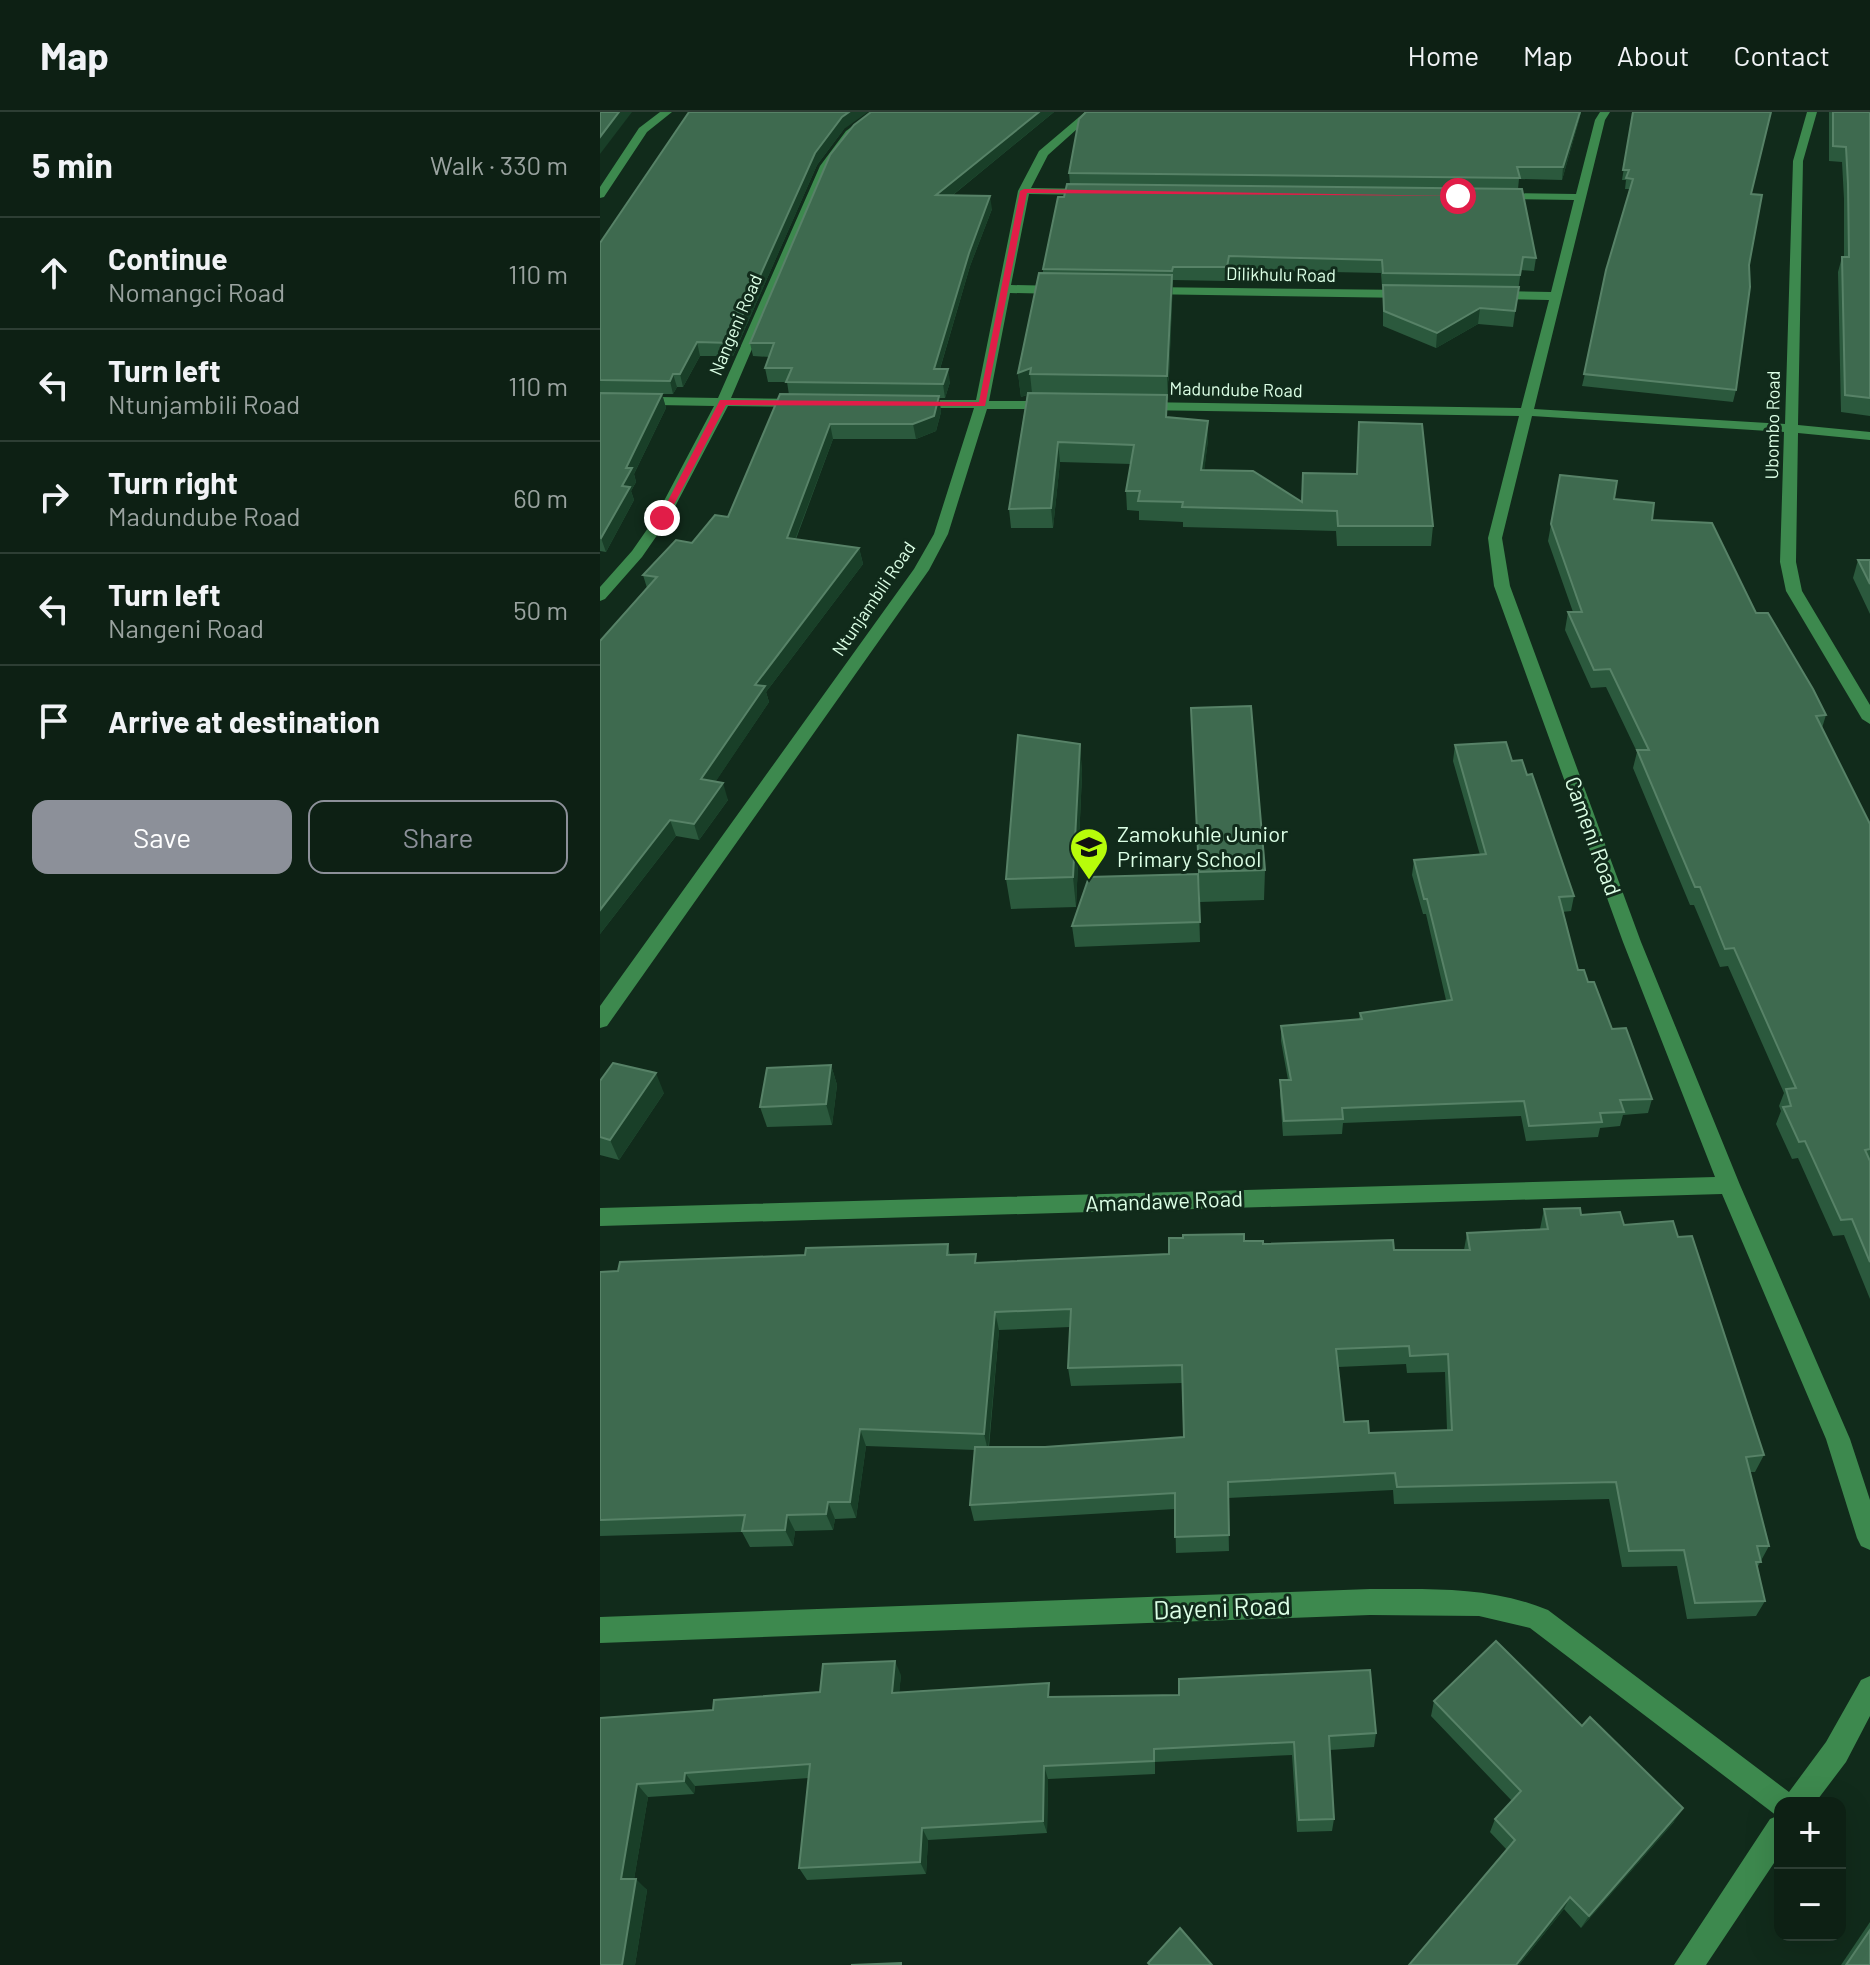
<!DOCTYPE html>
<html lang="en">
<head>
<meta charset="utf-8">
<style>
	body { margin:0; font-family:Barlow,sans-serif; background:#1b2d22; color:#f1f3f6 }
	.controls { position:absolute; right:24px; bottom:24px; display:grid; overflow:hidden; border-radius:16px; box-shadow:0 8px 32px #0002 }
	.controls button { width:72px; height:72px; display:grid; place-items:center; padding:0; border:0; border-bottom:2px solid #2d3e34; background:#0d2014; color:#f1f3f6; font:40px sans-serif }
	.stop { position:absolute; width:24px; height:24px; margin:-18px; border:6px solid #e11d48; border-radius:50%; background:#fff }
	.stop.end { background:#e11d48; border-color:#fff; box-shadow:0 2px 8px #0008 }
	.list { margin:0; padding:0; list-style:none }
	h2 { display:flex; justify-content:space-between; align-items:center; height:104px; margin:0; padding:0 32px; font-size:34px }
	h2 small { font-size:26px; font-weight:400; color:#9aa3a0 }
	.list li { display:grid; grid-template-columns:52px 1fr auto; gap:24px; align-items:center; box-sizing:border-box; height:112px; padding:0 32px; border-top:2px solid #2d3e34 }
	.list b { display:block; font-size:30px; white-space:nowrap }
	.list p { margin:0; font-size:26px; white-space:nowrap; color:#9aa3a0 }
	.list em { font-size:26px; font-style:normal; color:#9aa3a0 }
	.actions { display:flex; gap:16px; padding:24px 32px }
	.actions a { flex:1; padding:18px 0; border:2px solid #8c9099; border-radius:16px; text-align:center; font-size:28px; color:#8c9099 }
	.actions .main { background:#8c9099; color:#fff }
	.icon { flex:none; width:44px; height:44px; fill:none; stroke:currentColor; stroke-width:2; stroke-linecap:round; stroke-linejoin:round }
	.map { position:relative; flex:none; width:1270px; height:1853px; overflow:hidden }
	header { display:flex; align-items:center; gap:48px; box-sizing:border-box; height:112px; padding:0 40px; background:#0d2014; border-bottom:2px solid #2d3e34 }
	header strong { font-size:38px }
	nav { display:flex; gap:44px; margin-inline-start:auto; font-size:28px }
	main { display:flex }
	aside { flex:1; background:#0d2014 }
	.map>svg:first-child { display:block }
</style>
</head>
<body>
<header>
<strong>Map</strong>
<nav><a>Home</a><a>Map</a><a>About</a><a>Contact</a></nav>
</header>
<main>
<aside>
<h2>5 min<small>Walk · 330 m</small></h2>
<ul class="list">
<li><svg class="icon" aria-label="ahead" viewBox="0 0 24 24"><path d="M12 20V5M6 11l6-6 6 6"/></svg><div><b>Continue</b><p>Nomangci Road</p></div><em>110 m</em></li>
<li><svg class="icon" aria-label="left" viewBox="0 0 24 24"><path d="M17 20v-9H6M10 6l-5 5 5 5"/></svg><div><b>Turn left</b><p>Ntunjambili Road</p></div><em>110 m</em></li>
<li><svg class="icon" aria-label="right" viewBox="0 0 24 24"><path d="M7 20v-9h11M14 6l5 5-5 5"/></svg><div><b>Turn right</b><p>Madundube Road</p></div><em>60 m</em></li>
<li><svg class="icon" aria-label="left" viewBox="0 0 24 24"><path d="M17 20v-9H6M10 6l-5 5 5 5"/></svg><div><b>Turn left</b><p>Nangeni Road</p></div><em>50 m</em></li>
<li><svg class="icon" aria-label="arrive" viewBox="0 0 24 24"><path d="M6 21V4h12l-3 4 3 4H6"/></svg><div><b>Arrive at destination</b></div></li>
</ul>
<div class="actions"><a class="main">Save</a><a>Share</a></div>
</aside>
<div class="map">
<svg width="1270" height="1853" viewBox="0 0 1270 1853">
	<rect width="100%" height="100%" fill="#112b1b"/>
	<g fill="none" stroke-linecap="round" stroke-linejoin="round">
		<!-- minor -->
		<g fill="#3d894e" fill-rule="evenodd">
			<path d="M 60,0 L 72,0 L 47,20 L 4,85 L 0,86 L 0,75 L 39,16 Z"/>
			<path d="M 272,0 L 284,0 L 254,23 L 230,54 L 131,286 L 204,287 L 211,291 L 204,295 L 128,294 L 69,406 L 42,445 L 5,487 L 0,489 L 0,475 L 32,439 L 55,406 L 114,294 L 0,292 L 0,284 L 118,286 L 220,54 L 246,19 Z"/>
			<path d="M 485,0 L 496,0 L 448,43 L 431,76 L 492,77 L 498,80 L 492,83 L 429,82 L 411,173 L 462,174 L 468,178 L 462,182 L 410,181 L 389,289 L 452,289 L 459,293 L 452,297 L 387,297 L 348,422 L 329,458 L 7,914 L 0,916 L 0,894 L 314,457 L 334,422 L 374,296 L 316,296 L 309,292 L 316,288 L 376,288 L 418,79 L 439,39 Z"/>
			<path d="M 1000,0 L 1010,0 L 1005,8 L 934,297 L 1185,312 L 1193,49 L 1207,0 L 1217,0 L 1203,49 L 1198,313 L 1270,320 L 1270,328 L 1198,321 L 1196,450 L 1202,479 L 1270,593 L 1270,612 L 1262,607 L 1186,479 L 1180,450 L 1184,320 L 932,304 L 902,426 L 910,474 L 1041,830 L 1140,1073 L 1250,1327 L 1270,1388 L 1270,1438 L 1261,1434 L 1257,1426 L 1226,1327 L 1122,1082 L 0,1114 L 0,1096 L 1115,1065 L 1023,830 L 894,474 L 888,426 L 919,304 L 540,298 L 533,294 L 540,290 L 921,296 L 949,188 L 890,187 L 884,183 L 890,179 L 951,180 L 974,88 L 896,87 L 890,84 L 896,81 L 976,82 L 995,8 Z"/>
			<path d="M 546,175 L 810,178 L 816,182 L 810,186 L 542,182 L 540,179 Z"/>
			<path d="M 770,1477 C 832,1477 890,1474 948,1498 L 1189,1680 L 1226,1630 L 1261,1568 L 1270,1564 L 1270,1604 L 1246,1650 L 1215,1691 L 1180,1691 L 1180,1742 L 1106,1853 L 1074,1853 L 1170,1707 L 1177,1704 L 930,1516 L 879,1504 L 770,1503 L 0,1531 L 0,1505 Z"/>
		</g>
	</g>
	<!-- wall -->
	<g fill="#2b593d" fill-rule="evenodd">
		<path d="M 271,0 L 454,0 L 353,83 L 392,97 L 370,154 L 340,257 L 350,270 L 345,286 L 339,286 L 341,300 L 336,319 L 316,327 L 233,327 L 196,427 L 259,436 L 263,452 L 166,580 L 169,590 L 115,670 L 128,688 L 99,728 L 76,724 L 0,822 L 47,476 L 43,463 L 128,405 L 189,283 L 187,270 L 168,270 L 165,256 L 170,245 L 153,244 L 150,231 Z"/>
		<path d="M 486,0 L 981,0 L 979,8 L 962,68 L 919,67 L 918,77 L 936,146 L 934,159 L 921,158 L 913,215 L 878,212 L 836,236 L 783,214 L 783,175 L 782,175 L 781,161 L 629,158 L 627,169 L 573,168 L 568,288 L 567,288 L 567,305 L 608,328 L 604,358 L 702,390 L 757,362 L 759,310 L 833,414 L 831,434 L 737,434 L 736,419 L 583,415 L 583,410 L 539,408 L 539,399 L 527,398 L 526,379 L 531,352 L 460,350 L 453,416 L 411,416 L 409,397 L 427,283 L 421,285 L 418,261 L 443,161 L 443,157 L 464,85 L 470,72 L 469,61 Z"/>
		<path d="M 1033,0 L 1151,82 L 1149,153 L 1136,278 L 1133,290 L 982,274 L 1030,77 L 1025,77 L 1026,68 L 1022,68 Z"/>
		<path d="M 1229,0 L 1270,0 L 1270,304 L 1241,300 L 1238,160 L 1242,145 L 1244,145 L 1244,87 L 1242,50 L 1229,49 Z"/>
		<path d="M 244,17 L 217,53 L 133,244 L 100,244 L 83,275 L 77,275 L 73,282 L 62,282 L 66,296 L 34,362 L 36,370 L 31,379 L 34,388 L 6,440 L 0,439 L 0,131 Z"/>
		<path d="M 960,363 L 1014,387 L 1052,408 L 1156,501 L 1226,603 L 1222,616 L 1270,712 L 1270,1187 L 1244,1123 L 1233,1124 L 1198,1046 L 1192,1047 L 1176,1012 L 1181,999 L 1179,994 L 1184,981 L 1128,854 L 1120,855 L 1094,793 L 1090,793 L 1033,656 L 1037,640 L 1006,575 L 991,576 L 965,518 L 968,500 L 973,500 L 948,429 Z"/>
		<path d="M 1258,448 L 1270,448 L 1270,502 L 1253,466 Z"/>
		<path d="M 591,596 L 665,758 L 664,788 L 600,790 Z"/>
		<path d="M 480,632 L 482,662 L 476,795 L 411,797 L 406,767 Z"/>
		<path d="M 855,633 L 912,649 L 927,663 L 974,784 L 971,799 L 962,800 L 978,858 L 988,870 L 1012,917 L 1052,987 L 1048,1001 L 1023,1003 L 1020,1014 L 1000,1016 L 998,1025 L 926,1029 L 921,1004 L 743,1011 L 742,1022 L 683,1024 L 680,983 L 680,968 L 688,968 L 681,929 L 681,914 L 759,907 L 760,901 L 846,888 L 826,802 L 823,802 L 812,763 L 814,748 L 880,743 L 853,649 Z"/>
		<path d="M 598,762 L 600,830 L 475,835 L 472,814 Z"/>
		<path d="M 231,953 L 237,973 L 232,1013 L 167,1015 L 160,995 Z"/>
		<path d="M 0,969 L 64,981 L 19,1048 L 0,1043 Z"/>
		<path d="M 944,1097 L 981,1103 L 1078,1125 L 1164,1343 L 1155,1360 L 1150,1360 L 1169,1434 L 1157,1456 L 1165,1489 L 1156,1504 L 1087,1507 L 1077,1454 L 1022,1455 L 1009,1387 L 794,1392 L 793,1378 L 628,1386 L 629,1439 L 576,1441 L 575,1397 L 374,1409 L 370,1393 L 375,1338 L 266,1334 L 256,1406 L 235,1407 L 233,1418 L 195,1419 L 193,1434 L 150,1435 L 142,1420 L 0,1424 L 0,1160 L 348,1132 L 350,1143 L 378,1151 L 569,1142 L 644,1129 L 663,1132 L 794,1138 L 864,1138 L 867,1121 L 940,1117 ZM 470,1215 L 468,1256 L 471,1274 L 583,1271 L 584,1325 L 445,1335 L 389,1335 L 399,1218 ZM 806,1252 L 807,1261 L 845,1260 L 847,1318 L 769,1321 L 744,1310 L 738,1255 Z"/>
		<path d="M 301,1563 L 299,1580 L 452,1585 L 776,1621 L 774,1635 L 730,1638 L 734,1707 L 732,1719 L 697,1720 L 692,1643 L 555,1650 L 555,1662 L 448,1667 L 447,1721 L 328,1728 L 326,1762 L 207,1768 L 199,1756 L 209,1666 L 95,1674 L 94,1682 L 48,1685 L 34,1767 L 47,1778 L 35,1853 L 0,1853 L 0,1606 L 113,1598 L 220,1580 Z"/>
		<path d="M 834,1589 L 1074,1710 L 981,1816 L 964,1797 L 919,1853 L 809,1853 L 907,1738 L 890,1720 L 895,1707 L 912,1689 L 831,1604 Z"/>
		<path d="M 1270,1810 L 1270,1853 L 1241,1853 Z"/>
	</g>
	<!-- shaded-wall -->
	<g fill="#193f28">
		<path d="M 19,0 L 32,0 L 0,42 L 0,25 Z"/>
		<path d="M 249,0 L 268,0 L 244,17 L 217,53 L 133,244 L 130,231 L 215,41 L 242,5 Z"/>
		<path d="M 439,0 L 454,0 L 338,95 L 336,83 Z"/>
		<path d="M 980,0 L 979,8 L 962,68 L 963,55 Z"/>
		<path d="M 390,84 L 392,97 L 370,154 L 336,270 L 334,257 L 369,141 Z"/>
		<path d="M 572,163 L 572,186 L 568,288 L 567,264 Z"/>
		<path d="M 880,196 L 878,212 L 836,236 L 837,221 Z"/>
		<path d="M 97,230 L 100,244 L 83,275 L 80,262 Z"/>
		<path d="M 431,256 L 430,262 L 432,281 L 421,285 L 418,261 Z"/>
		<path d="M 348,257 L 350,270 L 345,286 L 343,272 Z"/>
		<path d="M 73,262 L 77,275 L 73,282 L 70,269 Z"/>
		<path d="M 62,282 L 66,296 L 34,362 L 36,370 L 31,379 L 34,388 L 6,440 L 1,426 L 22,374 L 26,356 Z"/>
		<path d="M 339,284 L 341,300 L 336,319 L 316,327 L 313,312 Z"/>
		<path d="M 608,309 L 608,328 L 602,378 L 601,358 Z"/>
		<path d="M 230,312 L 233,327 L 190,441 L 187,426 Z"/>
		<path d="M 458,330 L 460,350 L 453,416 L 451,396 Z"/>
		<path d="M 259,436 L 263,452 L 166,580 L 169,590 L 106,684 L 101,667 L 155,573 Z"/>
		<path d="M 480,632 L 482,662 L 476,795 L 473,765 Z"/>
		<path d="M 123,671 L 128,688 L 99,728 L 94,712 Z"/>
		<path d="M 70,708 L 76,724 L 0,822 L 0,798 Z"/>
		<path d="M 231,953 L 237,973 L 232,1013 L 226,992 Z"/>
		<path d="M 56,961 L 64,981 L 19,1048 L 10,1028 Z"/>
		<path d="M 395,1200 L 399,1218 L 388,1339 L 384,1322 Z"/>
		<path d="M 260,1317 L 266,1334 L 256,1406 L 250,1390 Z"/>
		<path d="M 228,1390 L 235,1407 L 233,1418 L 226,1402 Z"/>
		<path d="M 187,1403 L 195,1419 L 193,1434 L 185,1418 Z"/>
		<path d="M 295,1549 L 301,1563 L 298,1595 L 292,1581 Z"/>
		<path d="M 444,1654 L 448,1667 L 447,1721 L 443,1709 Z"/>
		<path d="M 85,1661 L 95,1674 L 94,1682 L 84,1669 Z"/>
		<path d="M 37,1672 L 48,1685 L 32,1779 L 21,1767 Z"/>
		<path d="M 1083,1696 L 1074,1710 L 981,1816 L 989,1804 Z"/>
		<path d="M 322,1716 L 328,1728 L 326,1762 L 320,1750 Z"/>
		<path d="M 36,1767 L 47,1778 L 35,1853 L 22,1853 Z"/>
		<path d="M 970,1785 L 964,1797 L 919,1853 L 916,1853 Z"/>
	</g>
	<!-- building -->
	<g fill="#3e6a4f" stroke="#578267" stroke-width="2" fill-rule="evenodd">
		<path d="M 0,0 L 19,0 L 0,25 Z"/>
		<path d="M 89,0 L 249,0 L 242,5 L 215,41 L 130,231 L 97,230 L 80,262 L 73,262 L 70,269 L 0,268 L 0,131 Z"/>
		<path d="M 271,0 L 439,0 L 336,83 L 390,84 L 369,141 L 334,257 L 348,257 L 343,272 L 186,270 L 192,256 L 165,256 L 174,231 L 150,231 L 230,43 L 254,13 Z"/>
		<path d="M 486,0 L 980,0 L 963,55 L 917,55 L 920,66 L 469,61 L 479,7 Z"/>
		<path d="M 1033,0 L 1171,0 L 1151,82 L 1162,83 L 1149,153 L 1150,175 L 1136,278 L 984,262 L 1006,158 L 1033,67 L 1026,66 L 1029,58 L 1023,58 Z"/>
		<path d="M 1233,0 L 1270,0 L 1270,286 L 1245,283 L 1242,145 L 1249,145 L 1248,72 L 1246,35 L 1233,34 Z"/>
		<path d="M 467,72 L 922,77 L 936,146 L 923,145 L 920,163 L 783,161 L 782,148 L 664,145 L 629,144 L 627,155 L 573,155 L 572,159 L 443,157 L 458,85 L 464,85 Z"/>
		<path d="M 439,161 L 572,163 L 567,264 L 430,262 L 431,256 L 418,261 Z"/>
		<path d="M 783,173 L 919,175 L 915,199 L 880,196 L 837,221 L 784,199 Z"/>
		<path d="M 0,281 L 62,282 L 26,356 L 32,356 L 22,374 L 30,375 L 1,426 L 0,425 Z"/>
		<path d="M 428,281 L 567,283 L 566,305 L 608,309 L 601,358 L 653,359 L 702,390 L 703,361 L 757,362 L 759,310 L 822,312 L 833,414 L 738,414 L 737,399 L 582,395 L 583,390 L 538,389 L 540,379 L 526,379 L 534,333 L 458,330 L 451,396 L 409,397 Z"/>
		<path d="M 180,282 L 339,284 L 334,304 L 313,312 L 230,312 L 187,426 L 259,436 L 155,573 L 165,574 L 101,667 L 123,671 L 94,712 L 70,708 L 0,798 L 0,529 L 57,465 L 43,463 L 76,428 L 92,431 L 115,403 L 128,405 Z"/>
		<path d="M 960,363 L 1017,369 L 1014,387 L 1054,391 L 1052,408 L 1112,411 L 1156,501 L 1168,501 L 1213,577 L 1226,603 L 1216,604 L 1270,712 L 1270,1037 L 1265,1038 L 1270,1049 L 1270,1150 L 1252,1107 L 1241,1108 L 1205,1029 L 1199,1030 L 1183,995 L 1191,994 L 1186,977 L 1196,976 L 1134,836 L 1125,837 L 1100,775 L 1095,775 L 1037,638 L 1049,638 L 1010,557 L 994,558 L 968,500 L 982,500 L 951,412 Z"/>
		<path d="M 1258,448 L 1270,448 L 1270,472 Z"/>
		<path d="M 651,594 L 665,758 L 599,760 L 591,596 Z"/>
		<path d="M 418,623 L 480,632 L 473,765 L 406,767 Z"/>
		<path d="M 906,630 L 912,649 L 922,648 L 927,663 L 932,662 L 974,784 L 959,785 L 978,858 L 984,858 L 988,870 L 994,870 L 1012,917 L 1026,916 L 1052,987 L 1020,988 L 1024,1000 L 1000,1001 L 1002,1010 L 929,1014 L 924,989 L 742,996 L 743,1007 L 684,1009 L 680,968 L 691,968 L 681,914 L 762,907 L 760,901 L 852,888 L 827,787 L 824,787 L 814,748 L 886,742 L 855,633 Z"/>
		<path d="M 598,762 L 600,810 L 472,814 L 489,765 Z"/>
		<path d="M 13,951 L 56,961 L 10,1028 L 0,1025 L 0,969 Z"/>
		<path d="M 231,953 L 226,992 L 160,995 L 167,956 Z"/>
		<path d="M 980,1096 L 981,1103 L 1020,1100 L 1024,1113 L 1073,1109 L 1078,1125 L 1092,1124 L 1164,1343 L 1146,1345 L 1169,1434 L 1157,1434 L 1161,1450 L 1156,1450 L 1165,1489 L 1095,1491 L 1084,1438 L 1029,1439 L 1016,1370 L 797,1375 L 795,1361 L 628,1370 L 629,1423 L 575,1425 L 575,1381 L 370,1393 L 375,1335 L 445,1335 L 584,1325 L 582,1253 L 468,1256 L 471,1197 L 395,1200 L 384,1322 L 260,1317 L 250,1390 L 228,1390 L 226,1402 L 187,1403 L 185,1418 L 142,1419 L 145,1403 L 0,1408 L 0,1160 L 18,1159 L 20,1150 L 205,1143 L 206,1136 L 348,1132 L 347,1143 L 376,1142 L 375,1151 L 569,1142 L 569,1126 L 583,1126 L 583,1123 L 644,1122 L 644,1129 L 663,1129 L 663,1132 L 793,1128 L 794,1138 L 870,1138 L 867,1121 L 948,1117 L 944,1097 ZM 809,1234 L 810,1244 L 848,1242 L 852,1318 L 769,1321 L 768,1309 L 744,1310 L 736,1237 Z"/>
		<path d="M 896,1529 L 982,1614 L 990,1605 L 1083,1696 L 989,1804 L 970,1785 L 916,1853 L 809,1853 L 915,1728 L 895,1707 L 921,1679 L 834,1589 Z"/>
		<path d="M 295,1549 L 292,1581 L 449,1571 L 448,1585 L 579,1583 L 579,1567 L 770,1558 L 776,1621 L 729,1624 L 734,1707 L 699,1708 L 694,1630 L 554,1637 L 554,1649 L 444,1654 L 443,1709 L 322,1716 L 320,1750 L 199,1756 L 210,1652 L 85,1661 L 84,1669 L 37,1672 L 21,1767 L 36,1767 L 22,1853 L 0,1853 L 0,1606 L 113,1598 L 114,1588 L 220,1580 L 223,1552 Z"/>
		<path d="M 580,1816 L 612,1853 L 550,1853 L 548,1851 Z"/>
		<path d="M 1270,1818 L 1270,1853 L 1246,1853 Z"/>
		<path d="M 301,1851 L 301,1853 L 251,1853 Z"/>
	</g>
	<!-- route -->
	<path fill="#e11d48" d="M 424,77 L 862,84 L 427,81 L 385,294 L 126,293 L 67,406 L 58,408 L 120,288 L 379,290 L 420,79 Z"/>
	<!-- icons -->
	<defs>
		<symbol id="school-pin" viewBox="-11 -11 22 30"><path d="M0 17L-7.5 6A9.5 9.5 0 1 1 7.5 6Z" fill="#b7fc0a" stroke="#112b1b"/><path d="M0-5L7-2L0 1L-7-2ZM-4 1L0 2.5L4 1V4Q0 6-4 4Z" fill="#111"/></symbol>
	</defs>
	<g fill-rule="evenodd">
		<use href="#school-pin" x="467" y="713" width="44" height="60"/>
	</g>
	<g text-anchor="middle" stroke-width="6" stroke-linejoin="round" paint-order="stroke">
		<!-- far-street labels -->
		<g font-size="18" fill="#dcffe6" stroke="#112b1b">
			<text transform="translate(681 163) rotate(1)" y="6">Dilikhulu Road</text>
			<text transform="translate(136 213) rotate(-67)" y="6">Nangeni Road</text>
			<text transform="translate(636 278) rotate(1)" y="6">Madundube Road</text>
			<text transform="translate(1173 313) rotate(-89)" y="6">Ubombo Road</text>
			<text transform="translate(274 487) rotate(-56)" y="6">Ntunjambili Road</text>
		</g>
		<!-- poi labels -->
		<g font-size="22" fill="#dcffe6" stroke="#112b1b" text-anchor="start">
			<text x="517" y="730">Zamokuhle Junior<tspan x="517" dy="25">Primary School</tspan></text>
		</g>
		<!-- street labels -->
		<g font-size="22" fill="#dcffe6" stroke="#112b1b">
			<text transform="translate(993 724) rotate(70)" y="8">Cameni Road</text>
			<text transform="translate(564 1089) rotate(-2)" y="8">Amandawe Road</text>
		</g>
		<!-- near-street labels -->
		<g font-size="26" fill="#dcffe6" stroke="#112b1b">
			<text transform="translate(622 1496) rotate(-2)" y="9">Dayeni Road</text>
		</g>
	</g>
</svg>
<div class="controls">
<button>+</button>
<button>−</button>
</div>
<div class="stop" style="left:858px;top:84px"></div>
<div class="stop end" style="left:62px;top:406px"></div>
</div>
</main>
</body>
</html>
